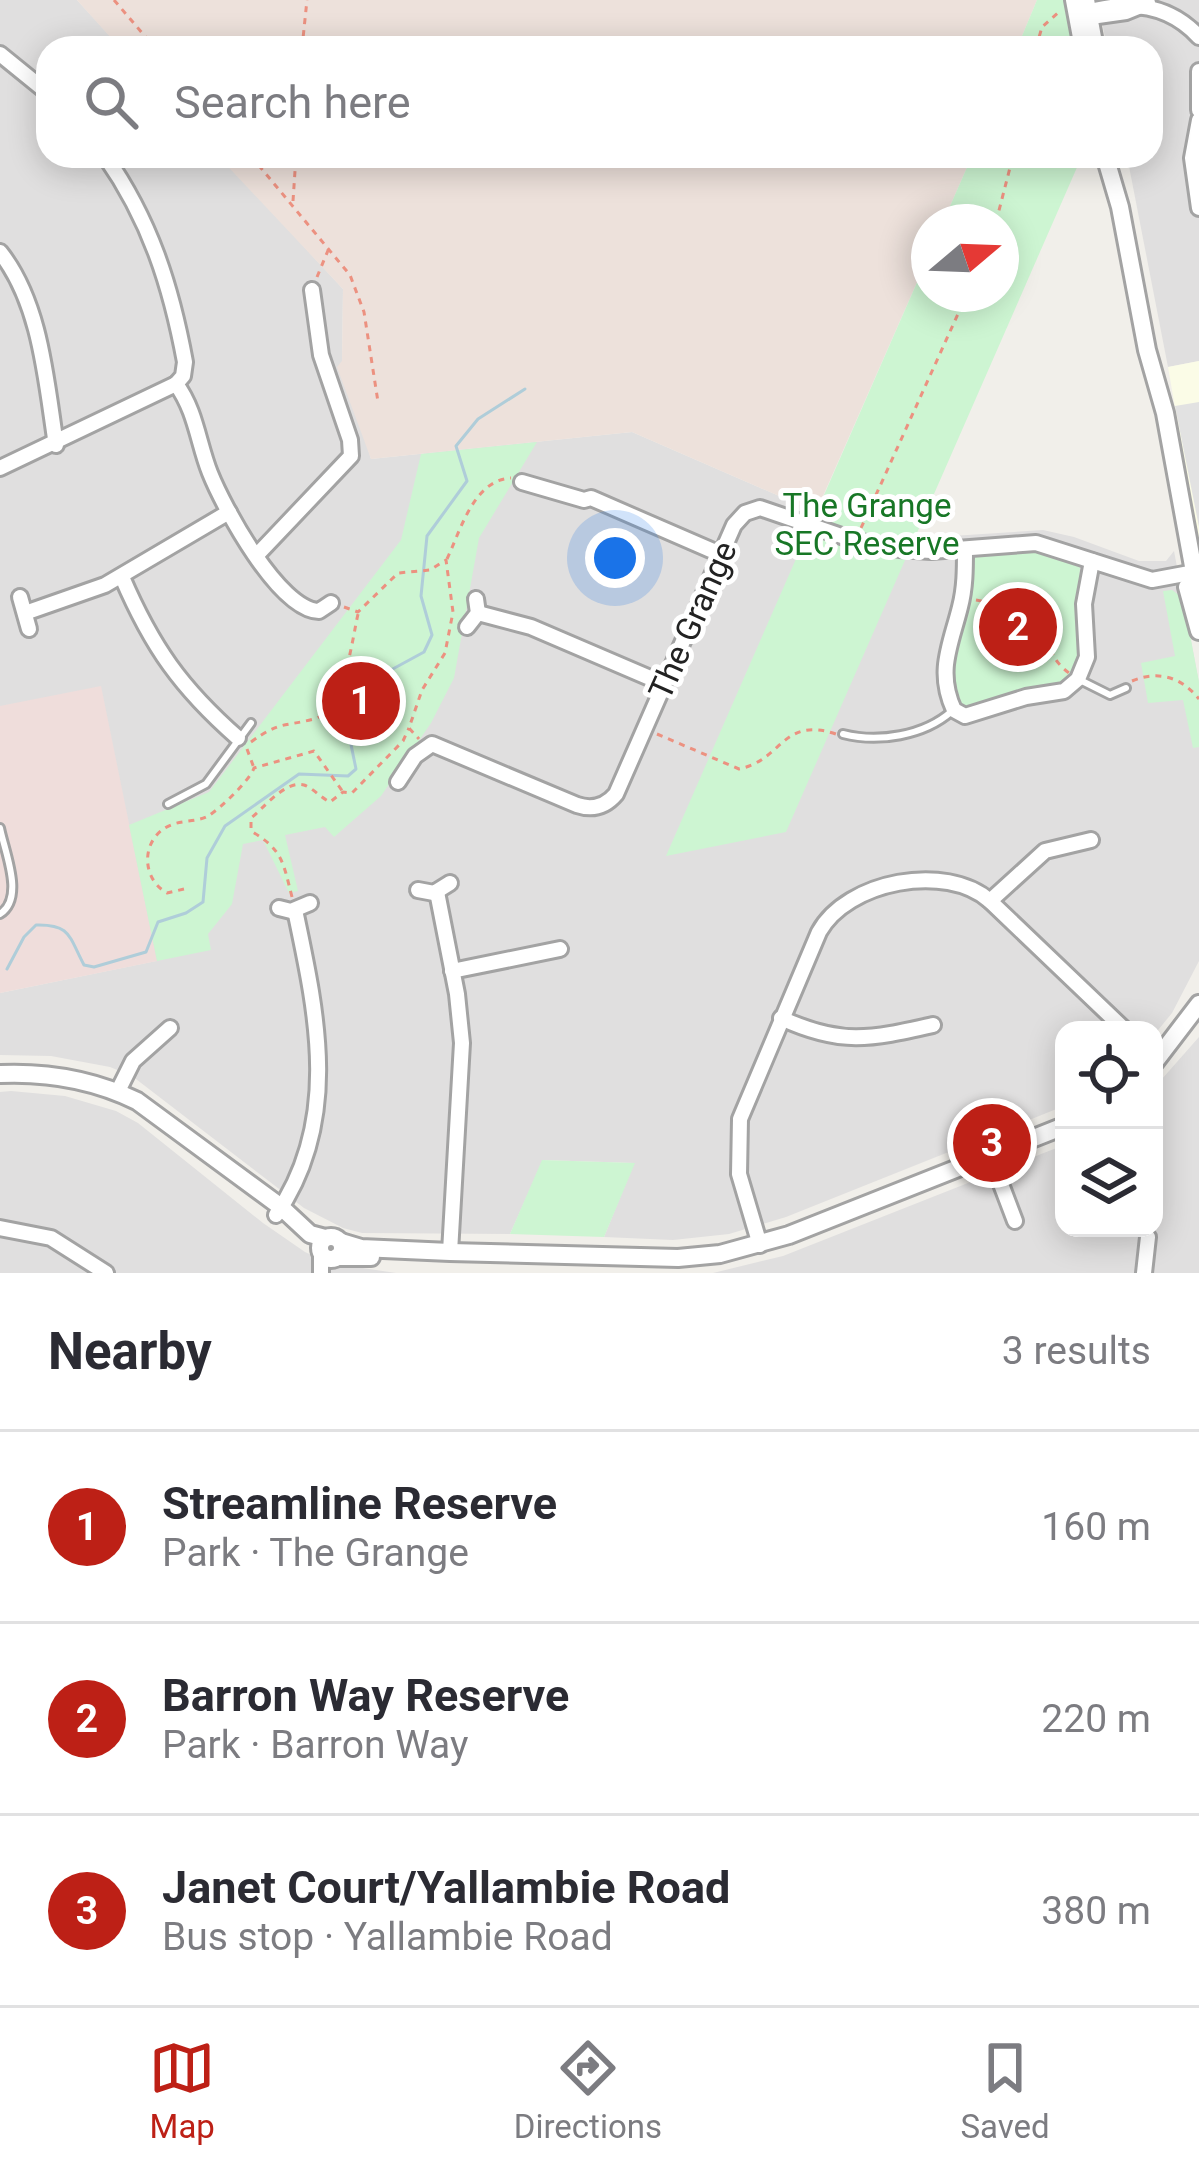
<!DOCTYPE html>
<html lang="en">
<head>
<meta charset="utf-8">
<style>
	body { margin:0; font-family:Roboto,sans-serif; background:#f7f7f7; color:#2b2b33 }
	.controls { position:absolute; right:36px; bottom:36px; display:grid; overflow:hidden; border-radius:24px; box-shadow:0 6px 30px #0003 }
	.controls button { width:108px; height:108px; display:grid; place-items:center; padding:0; border:0; border-bottom:3px solid #e1e1e2; background:#fff; color:#2b2b33; font:60px sans-serif }
	.compass { position:absolute; left:911px; top:204px; width:108px; height:108px; border-radius:50%; background:#fff; box-shadow:0 6px 30px #0003; rotate:71deg }
	.you { position:absolute; left:615px; top:558px; width:42px; height:42px; margin:-30px; border:9px solid #fff; border-radius:50%; background:#1a73e8; box-shadow:0 0 0 18px #1a73e833 }
	.badge { display:grid; place-items:center; width:78px; height:78px; border-radius:50%; background:#bd2016; color:#fff; font-size:39px; font-weight:700 }
	.pin { position:absolute; translate:-50% -50%; border:6px solid #fff; box-shadow:0 3px 12px #0006 }
	.list { margin:0; padding:0; list-style:none }
	h2 { display:flex; justify-content:space-between; align-items:center; height:156px; margin:0; padding:0 48px; font-size:51px }
	h2 small { font-size:39px; font-weight:400; color:#7c7c81 }
	.list li { display:grid; grid-template-columns:78px 1fr auto; gap:36px; align-items:center; box-sizing:border-box; height:192px; padding:0 48px; border-top:3px solid #e1e1e2 }
	.list b { display:block; font-size:45px; white-space:nowrap }
	.list p { margin:0; font-size:39px; white-space:nowrap; color:#7c7c81 }
	.list em { font-size:39px; font-style:normal; color:#7c7c81 }
	.icon { flex:none; width:66px; height:66px; fill:none; stroke:currentColor; stroke-width:2; stroke-linecap:round; stroke-linejoin:round }
	.map { position:relative; flex:none; width:1199px; height:1273px; overflow:hidden }
	.search { position:absolute; background:#fff; box-shadow:0 6px 30px #0003; left:36px; right:36px; top:36px; height:132px; display:flex; align-items:center; gap:30px; box-sizing:border-box; padding:0 42px; border-radius:36px; color:#7c7c81; font-size:45px }
	.sheet { height:732px; background:#fff }
	nav { display:flex; justify-content:space-around; align-items:center; box-sizing:border-box; height:168px; border-top:3px solid #e1e1e2; background:#fff; font-size:33px; color:#7c7c81 }
	nav a { display:grid; justify-items:center; gap:6px }
	nav .on { color:#bd2016 }
	.map>svg:first-child { display:block }
</style>
</head>
<body>
<div class="map">
<svg width="1199" height="1273" viewBox="0 0 1199 1273">
	<rect width="100%" height="100%" fill="#f1efea"/>
	<!-- residential -->
	<g fill="#e0dfdf">
		<path d="M 0,0 L 77,0 L 121,48 L 48,48 L 48,156 L 220,156 L 343,289 L 342,361 L 371,459 L 632,432 L 816,512 L 895,535 L 936,537 L 1043,530 L 1074,537 L 1139,561 L 1166,561 L 1174,551 L 1199,683 L 1199,961 L 1172,1013 L 1154,1035 L 1154,1030 L 1064,1030 L 1064,1106 L 786,1217 L 729,1234 L 673,1240 L 604,1237 L 634,1163 L 543,1160 L 510,1234 L 362,1233 L 343,1228 L 304,1208 L 132,1076 L 110,1067 L 51,1056 L 0,1055 L 0,993 L 156,961 L 0,706 Z"/>
		<path d="M 1098,0 L 1199,0 L 1199,361 L 1168,367 L 1127,156 L 1151,156 L 1151,48 L 1107,48 Z"/>
		<path d="M 1199,1037 L 1199,1273 L 713,1273 L 783,1256 L 1064,1145 L 1064,1228 L 1154,1228 L 1154,1088 Z"/>
		<path d="M 11,1091 L 65,1096 L 116,1111 L 138,1123 L 263,1223 L 305,1252 L 329,1263 L 396,1273 L 0,1273 L 0,1092 Z"/>
	</g>
	<!-- commercial -->
	<path fill="#efdddb" d="M 101,686 L 157,961 L 0,993 L 0,706 Z"/>
	<!-- education -->
	<path fill="#fbfce7" d="M 1199,361 L 1199,546 L 1168,367 Z"/>
	<!-- military -->
	<g fill="#ede1db">
		<path d="M 77,0 L 1037,0 L 1017,48 L 120,48 Z"/>
		<path d="M 218,156 L 972,156 L 943,222 L 929,222 L 929,255 L 816,512 L 632,432 L 371,459 L 337,367 L 342,361 L 343,289 Z"/>
	</g>
	<!-- park -->
	<g fill="#cdf5d2">
		<path d="M 1037,0 L 1064,0 L 1074,48 L 1017,48 Z"/>
		<path d="M 972,156 L 1082,156 L 786,832 L 666,856 L 929,255 L 929,294 L 1001,294 L 1001,222 L 943,222 Z"/>
		<path d="M 537,442 L 479,538 L 454,678 L 431,723 L 381,796 L 334,837 L 325,827 L 285,835 L 298,891 L 289,893 L 263,840 L 243,844 L 232,904 L 208,934 L 211,950 L 157,961 L 129,825 L 209,792 L 401,540 L 421,454 Z"/>
		<path d="M 1019,548 L 1054,552 L 1080,565 L 1078,623 L 1082,657 L 1074,676 L 1063,685 L 974,710 L 960,709 L 950,680 L 971,560 L 975,555 Z"/>
		<path d="M 1172,590 L 1183,598 L 1199,682 L 1199,747 L 1193,748 L 1183,700 L 1148,703 L 1141,663 L 1175,656 L 1163,591 Z"/>
		<path d="M 542,1160 L 635,1163 L 604,1237 L 510,1234 Z"/>
	</g>
	<!-- parking -->
	<path fill="#e2e2e2" d="M 1199,402 L 1199,527 L 1175,406 Z"/>
	<g fill="none" stroke-linecap="round" stroke-linejoin="round">
		<!-- stream -->
		<path stroke="#afcdd9" stroke-width="3" d="M 7,969 L 24,937 L 36,925 C 71,924 69,937 84,965 L 94,967 L 146,952 L 158,922 L 186,913 L 203,902 L 207,858 L 225,826 L 299,774 L 348,776 L 356,769 L 346,720 L 378,677 L 424,652 L 432,635 L 421,596 L 427,536 L 467,481 L 456,446 L 478,419 L 525,389"/>
		<defs>
			<g id="service">
				<path d="M 1078,679 L 1110,695 L 1126,688"/>
				<path d="M 843,734 C 878,743 924,736 952,711"/>
				<path d="M 168,804 L 206,784 L 251,723"/>
				<path d="M 0,828 C 5,853 25,898 0,914"/>
			</g>
			<g id="minor">
				<path d="M 1081,14 C 1124,0 1167,2 1199,37"/>
				<path d="M 1084,18 L 1126,12 L 1148,3"/>
				<path d="M 0,54 L 48,93"/>
				<path d="M 1199,71 L 1199,110"/>
				<path d="M 1199,120 L 1192,158 L 1199,208"/>
				<path d="M 105,156 C 150,220 171,286 185,362 L 183,376 L 176,384"/>
				<path d="M 0,252 C 41,304 46,381 56,445"/>
				<path d="M 176,384 C 196,411 198,443 210,473 C 224,508 279,610 319,611 L 331,603"/>
				<path d="M 0,468 L 176,384"/>
				<path d="M 522,482 L 584,500 L 591,498 L 720,554"/>
				<path d="M 965,549 C 965,569 965,588 960,607 C 951,644 936,671 954,710 L 965,716 L 1026,697 L 1064,691 L 1078,679 L 1087,657 L 1084,604 L 1092,561"/>
				<path d="M 257,555 L 351,456 L 350,440 L 321,355 L 312,290"/>
				<path d="M 122,577 C 152,647 181,688 238,738"/>
				<path d="M 20,597 L 29,629"/>
				<path d="M 25,613 L 105,585 L 229,512"/>
				<path d="M 478,613 L 531,627 L 664,684"/>
				<path d="M 467,627 L 478,613 L 476,599"/>
				<path d="M 398,782 L 415,756 L 432,744 L 577,805 C 592,810 605,807 616,794 L 734,525 L 745,513 L 760,508 L 856,541 L 899,549 L 931,551 L 1036,543 L 1152,580 L 1195,572"/>
				<path d="M 418,890 L 434,893 L 450,883"/>
				<path d="M 437,892 L 457,994 L 462,1043 L 450,1252"/>
				<path d="M 990,901 L 1045,851 L 1091,840"/>
				<path d="M 279,908 L 291,911 L 310,903"/>
				<path d="M 452,971 L 560,949"/>
				<path d="M 781,1018 C 841,1046 871,1039 933,1025"/>
				<path d="M 118,1091 L 133,1061 L 170,1028"/>
				<path d="M 990,1155 L 1015,1221"/>
				<path d="M 276,1215 C 341,1121 317,1014 295,910"/>
				<path d="M 0,1228 L 51,1238 L 106,1273"/>
				<path d="M 760,1245 L 739,1174 L 740,1119 L 819,932 C 847,881 946,862 990,901 L 1125,1030"/>
				<path d="M 321,1273 L 321,1253"/>
				<path d="M 1144,1273 L 1148,1237"/>
			</g>
			<g id="tertiary">
				<path d="M 1074,0 L 1083,48"/>
				<path d="M 1086,0 L 1095,48"/>
				<path d="M 1105,156 L 1120,207 L 1147,350 L 1165,413 L 1199,599"/>
				<path d="M 1187,587 L 1199,631"/>
				<path d="M 1154,1063 L 1199,1004"/>
				<path d="M 0,1074 C 47,1072 94,1080 137,1101 L 281,1207 L 310,1234 L 325,1238"/>
				<circle cx="331" cy="1248" r="11"/>
				<path d="M 341,1242 L 361,1248 L 450,1252 L 678,1258 L 720,1254 L 789,1235 L 1064,1126"/>
				<path d="M 337,1257 L 371,1257"/>
			</g>
		</defs>
		<!-- service casing -->
		<use href="#service" stroke="#a3a3a3" stroke-width="12"/>
		<!-- minor casing -->
		<use href="#minor" stroke="#a3a3a3" stroke-width="20"/>
		<!-- tertiary casing -->
		<use href="#tertiary" stroke="#a3a3a3" stroke-width="22"/>
		<!-- path -->
		<g stroke="#ec9180" stroke-width="3" stroke-dasharray="6 6" stroke-linecap="butt">
			<path d="M 114,0 L 155,48"/>
			<path d="M 302,48 L 307,0"/>
			<path d="M 1036,48 L 1042,27 L 1060,11"/>
			<path d="M 251,156 L 350,275 L 364,312 L 378,402"/>
			<path d="M 293,201 L 296,156"/>
			<path d="M 996,222 L 1013,156"/>
			<path d="M 317,277 L 329,248"/>
			<path d="M 861,528 L 967,294"/>
			<path d="M 447,559 C 461,529 474,480 511,478"/>
			<path d="M 976,600 C 1007,606 1034,608 1047,641 C 1053,656 1056,663 1069,673"/>
			<path d="M 344,607 L 358,612 L 398,573 L 430,570 L 446,560 L 453,612 L 445,653 L 422,690 L 409,728 L 419,739"/>
			<path d="M 1132,681 C 1159,670 1181,677 1199,699"/>
			<path d="M 657,734 L 739,769 C 783,760 782,716 836,734"/>
			<path d="M 251,742 C 280,721 283,727 314,719 C 344,711 352,640 358,614"/>
			<path d="M 247,749 L 254,768"/>
			<path d="M 184,889 L 167,893 C 140,878 141,837 171,825 C 183,820 197,822 208,816 C 220,809 250,780 254,768 L 314,751 L 343,792"/>
			<path d="M 292,897 C 283,862 283,850 251,831 L 251,818 C 264,808 285,780 304,785 C 313,788 321,798 330,802 L 343,792 L 352,793 L 403,741 L 409,728"/>
		</g>
		<!-- service -->
		<use href="#service" stroke="#fff" stroke-width="6"/>
		<!-- minor -->
		<use href="#minor" stroke="#fff" stroke-width="14"/>
		<!-- tertiary -->
		<use href="#tertiary" stroke="#fff" stroke-width="16"/>
	</g>
	<g text-anchor="middle" stroke-width="10" stroke-linejoin="round" paint-order="stroke">
		<!-- park labels -->
		<g font-size="33" fill="#187726" stroke="#fff">
			<text x="867" y="517">The Grange<tspan x="867" dy="38">SEC Reserve</tspan></text>
		</g>
		<!-- street labels -->
		<g font-size="33" fill="#222" stroke="#fff">
			<text transform="translate(692 620) rotate(-66)" y="12">The Grange</text>
		</g>
	</g>
</svg>
<div class="controls">
<button><svg class="icon" aria-label="locate" viewBox="0 0 24 24"><circle cx="12" cy="12" r="6"/><path d="M12 2v4M12 18v4M2 12h4M18 12h4"/></svg></button>
<button><svg class="icon" aria-label="layers" viewBox="0 0 24 24"><path d="M12 4l9 5-9 5-9-5zM3 14l9 5 9-5"/></svg></button>
</div>
<svg class="compass" viewBox="-18 -18 36 36"><path d="M0-13l5 13h-10z" fill="#e53935"/><path d="M0 13l5-13h-10z" fill="#7c7c81"/></svg>
<div class="you"></div>
<div class="pin badge" style="left:361px;top:701px">1</div>
<div class="pin badge" style="left:1018px;top:627px">2</div>
<div class="pin badge" style="left:992px;top:1143px">3</div>
<div class="search"><svg class="icon" aria-label="search" viewBox="0 0 24 24"><circle cx="10" cy="10" r="6"/><path d="M15 15l6 6"/></svg>Search here</div>
</div>
<section class="sheet">
<h2>Nearby<small>3 results</small></h2>
<ul class="list">
<li><span class="badge">1</span><div><b>Streamline Reserve</b><p>Park · The Grange</p></div><em>160 m</em></li>
<li><span class="badge">2</span><div><b>Barron Way Reserve</b><p>Park · Barron Way</p></div><em>220 m</em></li>
<li><span class="badge">3</span><div><b>Janet Court/Yallambie Road</b><p>Bus stop · Yallambie Road</p></div><em>380 m</em></li>
</ul>
</section>
<nav>
<a class="on"><svg class="icon" aria-label="map" viewBox="0 0 24 24"><path d="M3 6l6-2 6 2 6-2v14l-6 2-6-2-6 2zM9 4v14M15 6v14"/></svg>Map</a>
<a><svg class="icon" aria-label="directions" viewBox="0 0 24 24"><path d="M12 3l9 9-9 9-9-9zM9 14v-3h6M13 9l2 2-2 2"/></svg>Directions</a>
<a><svg class="icon" aria-label="saved" viewBox="0 0 24 24"><path d="M7 4h10v16l-5-4-5 4z"/></svg>Saved</a>
</nav>
</body>
</html>
